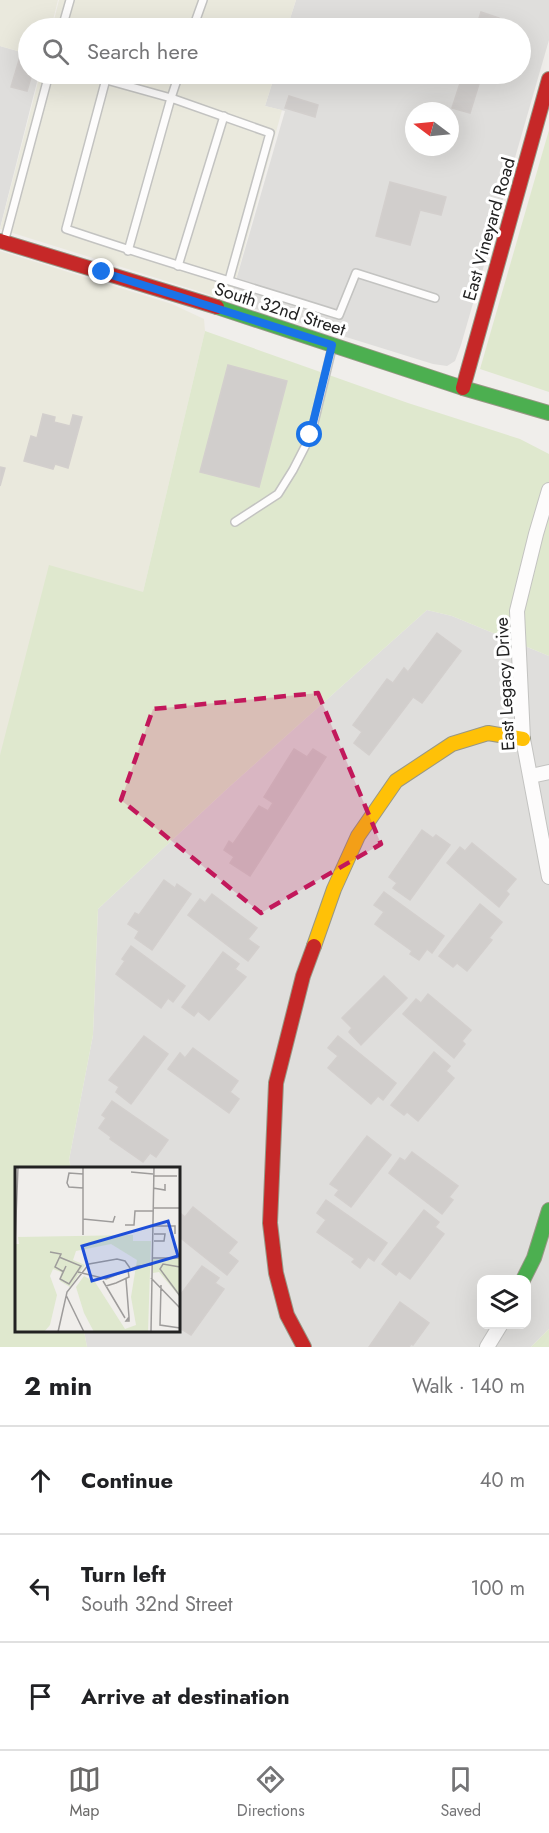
<!DOCTYPE html>
<html lang="en">
<head>
<meta charset="utf-8">
<style>
	body { margin:0; font-family:Jost,sans-serif; background:#f2f2f2; color:#202124 }
	.controls { position:absolute; right:18px; bottom:18px; display:grid; overflow:hidden; border-radius:12px; box-shadow:0 6px 24px #0002 }
	.controls button { width:54px; height:54px; display:grid; place-items:center; padding:0; border:0; border-bottom:2px solid #e0e0e0; background:#fff; color:#202124; font:30px sans-serif }
	.compass { position:absolute; left:405px; top:102px; width:54px; height:54px; border-radius:50%; background:#fff; box-shadow:0 6px 24px #0002; rotate:286deg }
	.stop { position:absolute; width:18px; height:18px; margin:-14px; border:4px solid #1a73e8; border-radius:50%; background:#fff }
	.stop.end { background:#1a73e8; border-color:#fff; box-shadow:0 2px 6px #0008 }
	.list { margin:0; padding:0; list-style:none }
	h2 { display:flex; justify-content:space-between; align-items:center; height:78px; margin:0; padding:0 24px; font-size:26px }
	h2 small { font-size:20px; font-weight:400; color:#757577 }
	.list li { display:grid; grid-template-columns:39px 1fr auto; gap:18px; align-items:center; box-sizing:border-box; height:108px; padding:0 24px; border-top:2px solid #e0e0e0 }
	.list b { display:block; font-size:22px; white-space:nowrap }
	.list p { margin:0; font-size:20px; white-space:nowrap; color:#757577 }
	.list em { font-size:20px; font-style:normal; color:#757577 }
	.icon { flex:none; width:33px; height:33px; fill:none; stroke:currentColor; stroke-width:2; stroke-linecap:round; stroke-linejoin:round }
	.map { position:relative; flex:none; width:549px; height:1347px; overflow:hidden }
	.search { position:absolute; background:#fff; box-shadow:0 6px 24px #0002; left:18px; right:18px; top:18px; height:66px; display:flex; align-items:center; gap:15px; box-sizing:border-box; padding:0 21px; border-radius:33px; color:#757577; font-size:22px }
	.sheet { height:402px; background:#fff }
	nav { display:flex; justify-content:space-around; align-items:center; box-sizing:border-box; height:84px; border-top:2px solid #e0e0e0; background:#fff; font-size:16px; color:#757577 }
	nav a { display:grid; justify-items:center; gap:3px }
	nav .on { color:#6a6968 }
	.map>svg:first-child { display:block }
</style>
</head>
<body>
<div class="map">
<svg width="549" height="1347" viewBox="0 0 549 1347">
	<rect width="100%" height="100%" fill="#f0eeeb"/>
	<!-- residential -->
	<g fill="#dfdedc" fill-rule="evenodd">
		<path d="M 296,0 L 549,0 L 549,40 L 461,345 L 455,361 L 447,366 L 433,364 L 230,301 L 285,111 L 265,106 L 275,74 L 520,74 L 520,28 L 287,28 ZM 414,111 L 450,111 L 450,147 L 414,147 Z"/>
		<path d="M 0,46 L 28,54 L 28,74 L 39,74 L 0,228 Z"/>
		<path d="M 427,610 L 452,616 L 549,656 L 549,1329 L 531,1347 L 87,1347 L 84,1331 L 178,1330 L 178,1168 L 71,1168 L 69,1160 L 93,1035 L 98,909 L 228,788 ZM 482,1280 L 526,1280 L 526,1324 L 482,1324 Z"/>
	</g>
	<!-- farmland -->
	<g fill="#eae9dd">
		<path d="M 0,0 L 58,0 L 51,28 L 28,28 L 28,54 L 0,46 Z"/>
		<path d="M 59,0 L 296,0 L 287,28 L 52,28 Z"/>
		<path d="M 40,74 L 275,74 L 265,106 L 282,110 L 230,301 L 0,229 Z"/>
		<path d="M 0,251 L 172,304 L 204,319 L 205,331 L 143,592 L 0,755 Z"/>
	</g>
	<!-- grass -->
	<g fill="#dfe8ce">
		<path d="M 549,130 L 549,392 L 480,369 Z"/>
		<path d="M 205,331 L 408,403 L 520,439 L 549,454 L 549,656 L 452,616 L 427,610 L 228,788 L 98,909 L 93,1035 L 69,1160 L 71,1168 L 16,1168 L 16,1330 L 84,1331 L 87,1347 L 0,1347 L 0,755 L 49,565 L 143,592 Z"/>
		<path d="M 549,1329 L 549,1347 L 531,1347 Z"/>
	</g>
	<!-- building -->
	<g fill="#d1cecc" stroke="#d3cfcd" stroke-width="1.5">
		<path d="M 481,12 L 499,18 L 496,28 L 476,28 Z"/>
		<path d="M 19,60 L 28,63 L 28,74 L 32,74 L 27,91 L 11,87 Z"/>
		<path d="M 463,74 L 482,74 L 470,113 L 452,108 Z"/>
		<path d="M 289,96 L 318,105 L 315,117 L 285,108 Z"/>
		<path d="M 390,182 L 446,197 L 441,215 L 420,210 L 410,245 L 376,236 Z"/>
		<path d="M 228,365 L 287,381 L 259,487 L 200,472 Z"/>
		<path d="M 43,414 L 55,417 L 54,422 L 70,426 L 73,415 L 82,417 L 68,468 L 55,464 L 53,469 L 24,461 L 31,436 L 37,438 Z"/>
		<path d="M 0,467 L 5,468 L 0,486 Z"/>
		<path d="M 437,633 L 461,651 L 422,703 L 413,697 L 369,755 L 354,743 L 362,732 L 353,725 L 387,679 L 393,683 L 404,668 L 408,672 Z"/>
		<path d="M 294,749 L 307,757 L 313,749 L 326,757 L 250,876 L 230,863 L 234,857 L 224,850 L 229,841 L 233,844 L 259,806 L 268,811 L 273,803 L 264,797 Z"/>
		<path d="M 422,830 L 433,838 L 436,835 L 450,845 L 410,900 L 393,888 L 397,883 L 389,877 Z"/>
		<path d="M 472,843 L 516,879 L 506,891 L 509,894 L 499,907 L 447,863 L 460,847 L 465,851 Z"/>
		<path d="M 164,880 L 175,888 L 177,884 L 191,894 L 152,950 L 135,938 L 139,931 L 128,924 L 135,913 L 139,915 Z"/>
		<path d="M 384,892 L 444,936 L 432,953 L 427,949 L 419,960 L 410,954 L 412,951 L 375,924 L 384,912 L 374,905 Z"/>
		<path d="M 212,894 L 257,928 L 248,939 L 259,947 L 248,961 L 188,915 L 200,899 L 205,903 Z"/>
		<path d="M 480,904 L 502,922 L 489,938 L 492,940 L 467,971 L 457,963 L 453,967 L 439,956 Z"/>
		<path d="M 131,946 L 185,986 L 173,1002 L 168,998 L 161,1008 L 116,974 L 125,961 L 122,959 Z"/>
		<path d="M 223,952 L 239,964 L 235,969 L 246,977 L 209,1020 L 198,1011 L 194,1016 L 182,1007 Z"/>
		<path d="M 384,976 L 407,998 L 361,1045 L 349,1032 L 352,1028 L 342,1018 Z"/>
		<path d="M 428,994 L 471,1030 L 462,1041 L 465,1044 L 454,1058 L 403,1014 L 416,999 L 421,1003 Z"/>
		<path d="M 144,1036 L 168,1054 L 131,1104 L 116,1092 L 119,1087 L 109,1080 Z"/>
		<path d="M 338,1036 L 396,1083 L 383,1100 L 378,1096 L 371,1104 L 328,1068 L 338,1056 L 328,1048 Z"/>
		<path d="M 193,1048 L 238,1081 L 230,1092 L 239,1099 L 229,1113 L 168,1069 L 180,1053 L 185,1058 Z"/>
		<path d="M 434,1052 L 450,1066 L 446,1071 L 454,1078 L 418,1121 L 407,1112 L 404,1115 L 391,1105 Z"/>
		<path d="M 112,1101 L 168,1140 L 156,1157 L 150,1153 L 143,1162 L 110,1139 L 111,1137 L 99,1128 L 106,1118 L 102,1115 Z"/>
		<path d="M 367,1136 L 391,1155 L 351,1207 L 335,1195 L 339,1190 L 330,1184 Z"/>
		<path d="M 412,1152 L 458,1186 L 449,1197 L 453,1200 L 442,1214 L 389,1173 L 400,1158 L 405,1161 Z"/>
		<path d="M 326,1200 L 387,1243 L 374,1261 L 368,1257 L 360,1268 L 352,1262 L 355,1259 L 317,1232 L 326,1220 L 317,1213 Z"/>
		<path d="M 193,1207 L 237,1242 L 228,1253 L 238,1261 L 227,1275 L 178,1236 L 178,1215 L 180,1213 L 185,1217 Z"/>
		<path d="M 424,1210 L 439,1222 L 435,1227 L 444,1234 L 410,1279 L 399,1271 L 396,1275 L 382,1264 Z"/>
		<path d="M 202,1266 L 219,1278 L 215,1283 L 224,1289 L 191,1335 L 178,1327 L 178,1298 Z"/>
		<path d="M 400,1302 L 429,1323 L 413,1345 L 411,1344 L 409,1347 L 369,1347 Z"/>
	</g>
	<g fill="none" stroke-linecap="round" stroke-linejoin="round">
		<defs>
			<g id="lane">
				<path d="M 62,28 L 70,0"/>
				<path d="M 193,28 L 203,0"/>
				<path d="M 85,74 L 171,98 L 179,74"/>
				<path d="M 106,79 L 66,229 C 157,260 248,286 339,315 L 356,273 L 435,298"/>
				<path d="M 5,239 L 49,74"/>
				<path d="M 128,251 L 171,98 L 270,133 L 229,280"/>
				<path d="M 178,266 L 224,116"/>
				<path d="M 235,522 L 278,494 L 293,470 L 311,435 L 332,348"/>
			</g>
			<g id="street">
				<path d="M 549,490 L 536,534 L 517,611 L 523,739 L 549,877"/>
				<path d="M 531,776 L 549,772"/>
				<path d="M 487,1347 L 501,1324"/>
			</g>
			<g id="fast">
				<path d="M 217,307 L 463,388 L 549,413"/>
				<path d="M 523,1280 L 534,1258 L 549,1210"/>
			</g>
			<path id="slow" d="M 314,946 L 334,889 L 358,836 L 396,781 L 452,744 L 488,733 L 523,739"/>
			<g id="jam">
				<path d="M 0,241 L 217,307"/>
				<path d="M 463,388 L 549,79"/>
				<path d="M 304,1347 L 287,1315 L 276,1273 L 270,1223 L 276,1083 L 303,976 L 314,946"/>
			</g>
		</defs>
		<!-- lane casing -->
		<use href="#lane" stroke="#c3c3c1" stroke-width="10"/>
		<!-- street casing -->
		<use href="#street" stroke="#c3c3c1" stroke-width="16"/>
		<!-- fast casing -->
		<use href="#fast" stroke="#989785" stroke-width="16"/>
		<!-- slow casing -->
		<use href="#slow" stroke="#989785" stroke-width="16"/>
		<!-- jam casing -->
		<use href="#jam" stroke="#989785" stroke-width="16"/>
		<!-- lane -->
		<use href="#lane" stroke="#fdfcfc" stroke-width="7"/>
		<!-- street -->
		<use href="#street" stroke="#fdfcfc" stroke-width="14"/>
		<!-- fast -->
		<use href="#fast" stroke="#4caf50" stroke-width="14"/>
		<!-- slow -->
		<use href="#slow" stroke="#ffc107" stroke-width="14"/>
		<!-- jam -->
		<use href="#jam" stroke="#c62828" stroke-width="14"/>
	</g>
	<g fill="none" stroke-linecap="round" stroke-linejoin="round">
		<!-- route -->
		<path stroke="#1a73e8" stroke-width="8" d="M 102,272 L 332,345 L 310,435"/>
	</g>
	<!-- marked area -->
	<path fill="#c2185b" fill-opacity="0.2" stroke="#c2185b" stroke-width="4.5" stroke-dasharray="12 8" stroke-linejoin="round" d="M 318,693 L 381,844 L 261,913 L 121,800 L 153,709 Z"/>
	<g text-anchor="middle" stroke-width="6" stroke-linejoin="round" paint-order="stroke">
		<!-- street labels -->
		<g font-size="18" fill="#222" stroke="#fff">
			<text transform="translate(489 229) rotate(-74)" y="6">East Vineyard Road</text>
			<text transform="translate(280 309) rotate(18)" y="6">South 32nd Street</text>
			<text transform="translate(505 684) rotate(-93)" y="6">East Legacy Drive</text>
		</g>
	</g>
	<!-- overview -->
	<g transform="translate(15 1167)">
		<rect width="165" height="165" fill="#f0eeeb"/>
		<path d="M 118,68 L 118,74 L 136,74 L 133,165 L 79,165 L 69,146 L 61,120 L 69,109 L 80,115 L 110,162 L 121,158 L 116,130 L 122,93 L 96,77 L 61,84 L 58,93 L 70,98 L 55,120 L 45,114 L 46,105 L 38,102 L 35,109 L 42,128 L 35,158 L 29,165 L 0,165 L 0,77 L 4,77 L 3,70 ZM 138,92 L 165,92 L 165,130 L 144,105 L 138,106 L 137,164 L 143,165 L 137,165 Z" fill="#dfe8ce"/>
		<path fill="none" stroke="#9e9c9b" stroke-width="1.5" d="M 116,5 L 138,7M 68,7 L 54,6 L 52,16 L 54,20 L 68,21M 138,9 L 162,9M 138,21 L 150,23 L 150,17M 138,41 L 165,41M 68,52 L 98,55 L 100,49M 110,58 L 119,58 L 120,44 L 138,44M 138,59 L 160,59 L 160,67M 68,68 L 68,0M 139,74 L 149,74 L 150,67 L 139,67M 0,76 L 3,0M 35,85 L 46,87 L 40,100 L 49,105M 44,90 L 66,99 L 54,117 L 45,112 L 51,99M 137,91 L 165,91M 165,100 L 148,97 L 145,102 L 165,129M 63,105 L 91,112 L 123,99 L 137,98M 136,111 L 165,141M 111,112 L 114,150 L 111,154 L 114,154 L 114,150M 88,114 L 91,119 L 101,116 L 114,110 L 113,103M 146,118 L 145,158 L 165,161M 91,119 L 110,151M 51,128 L 69,165M 43,165 L 52,125 L 74,97 L 102,92 L 110,94 L 115,101M 136,165 L 139,0"/>
		<path fill="#1d4ed8" fill-opacity="0.15" stroke="#1d4ed8" stroke-width="3" d="M 153,54 L 163,89 L 77,114 L 67,79 Z"/>
		<rect width="165" height="165" fill="none" stroke="#222" stroke-width="3"/>
	</g>
</svg>
<div class="controls">
<button><svg class="icon" aria-label="layers" viewBox="0 0 24 24"><path d="M12 4l9 5-9 5-9-5zM3 14l9 5 9-5"/></svg></button>
</div>
<svg class="compass" viewBox="-18 -18 36 36"><path d="M0-13l5 13h-10z" fill="#e53935"/><path d="M0 13l5-13h-10z" fill="#757577"/></svg>
<div class="stop" style="left:310px;top:435px"></div>
<div class="stop end" style="left:102px;top:272px"></div>
<div class="search"><svg class="icon" aria-label="search" viewBox="0 0 24 24"><circle cx="10" cy="10" r="6"/><path d="M15 15l6 6"/></svg>Search here</div>
</div>
<section class="sheet">
<h2>2 min<small>Walk · 140 m</small></h2>
<ul class="list">
<li><svg class="icon" aria-label="ahead" viewBox="0 0 24 24"><path d="M12 20V5M6 11l6-6 6 6"/></svg><div><b>Continue</b></div><em>40 m</em></li>
<li><svg class="icon" aria-label="left" viewBox="0 0 24 24"><path d="M17 20v-9H6M10 6l-5 5 5 5"/></svg><div><b>Turn left</b><p>South 32nd Street</p></div><em>100 m</em></li>
<li><svg class="icon" aria-label="arrive" viewBox="0 0 24 24"><path d="M6 21V4h12l-3 4 3 4H6"/></svg><div><b>Arrive at destination</b></div></li>
</ul>
</section>
<nav>
<a class="on"><svg class="icon" aria-label="map" viewBox="0 0 24 24"><path d="M3 6l6-2 6 2 6-2v14l-6 2-6-2-6 2zM9 4v14M15 6v14"/></svg>Map</a>
<a><svg class="icon" aria-label="directions" viewBox="0 0 24 24"><path d="M12 3l9 9-9 9-9-9zM9 14v-3h6M13 9l2 2-2 2"/></svg>Directions</a>
<a><svg class="icon" aria-label="saved" viewBox="0 0 24 24"><path d="M7 4h10v16l-5-4-5 4z"/></svg>Saved</a>
</nav>
</body>
</html>
